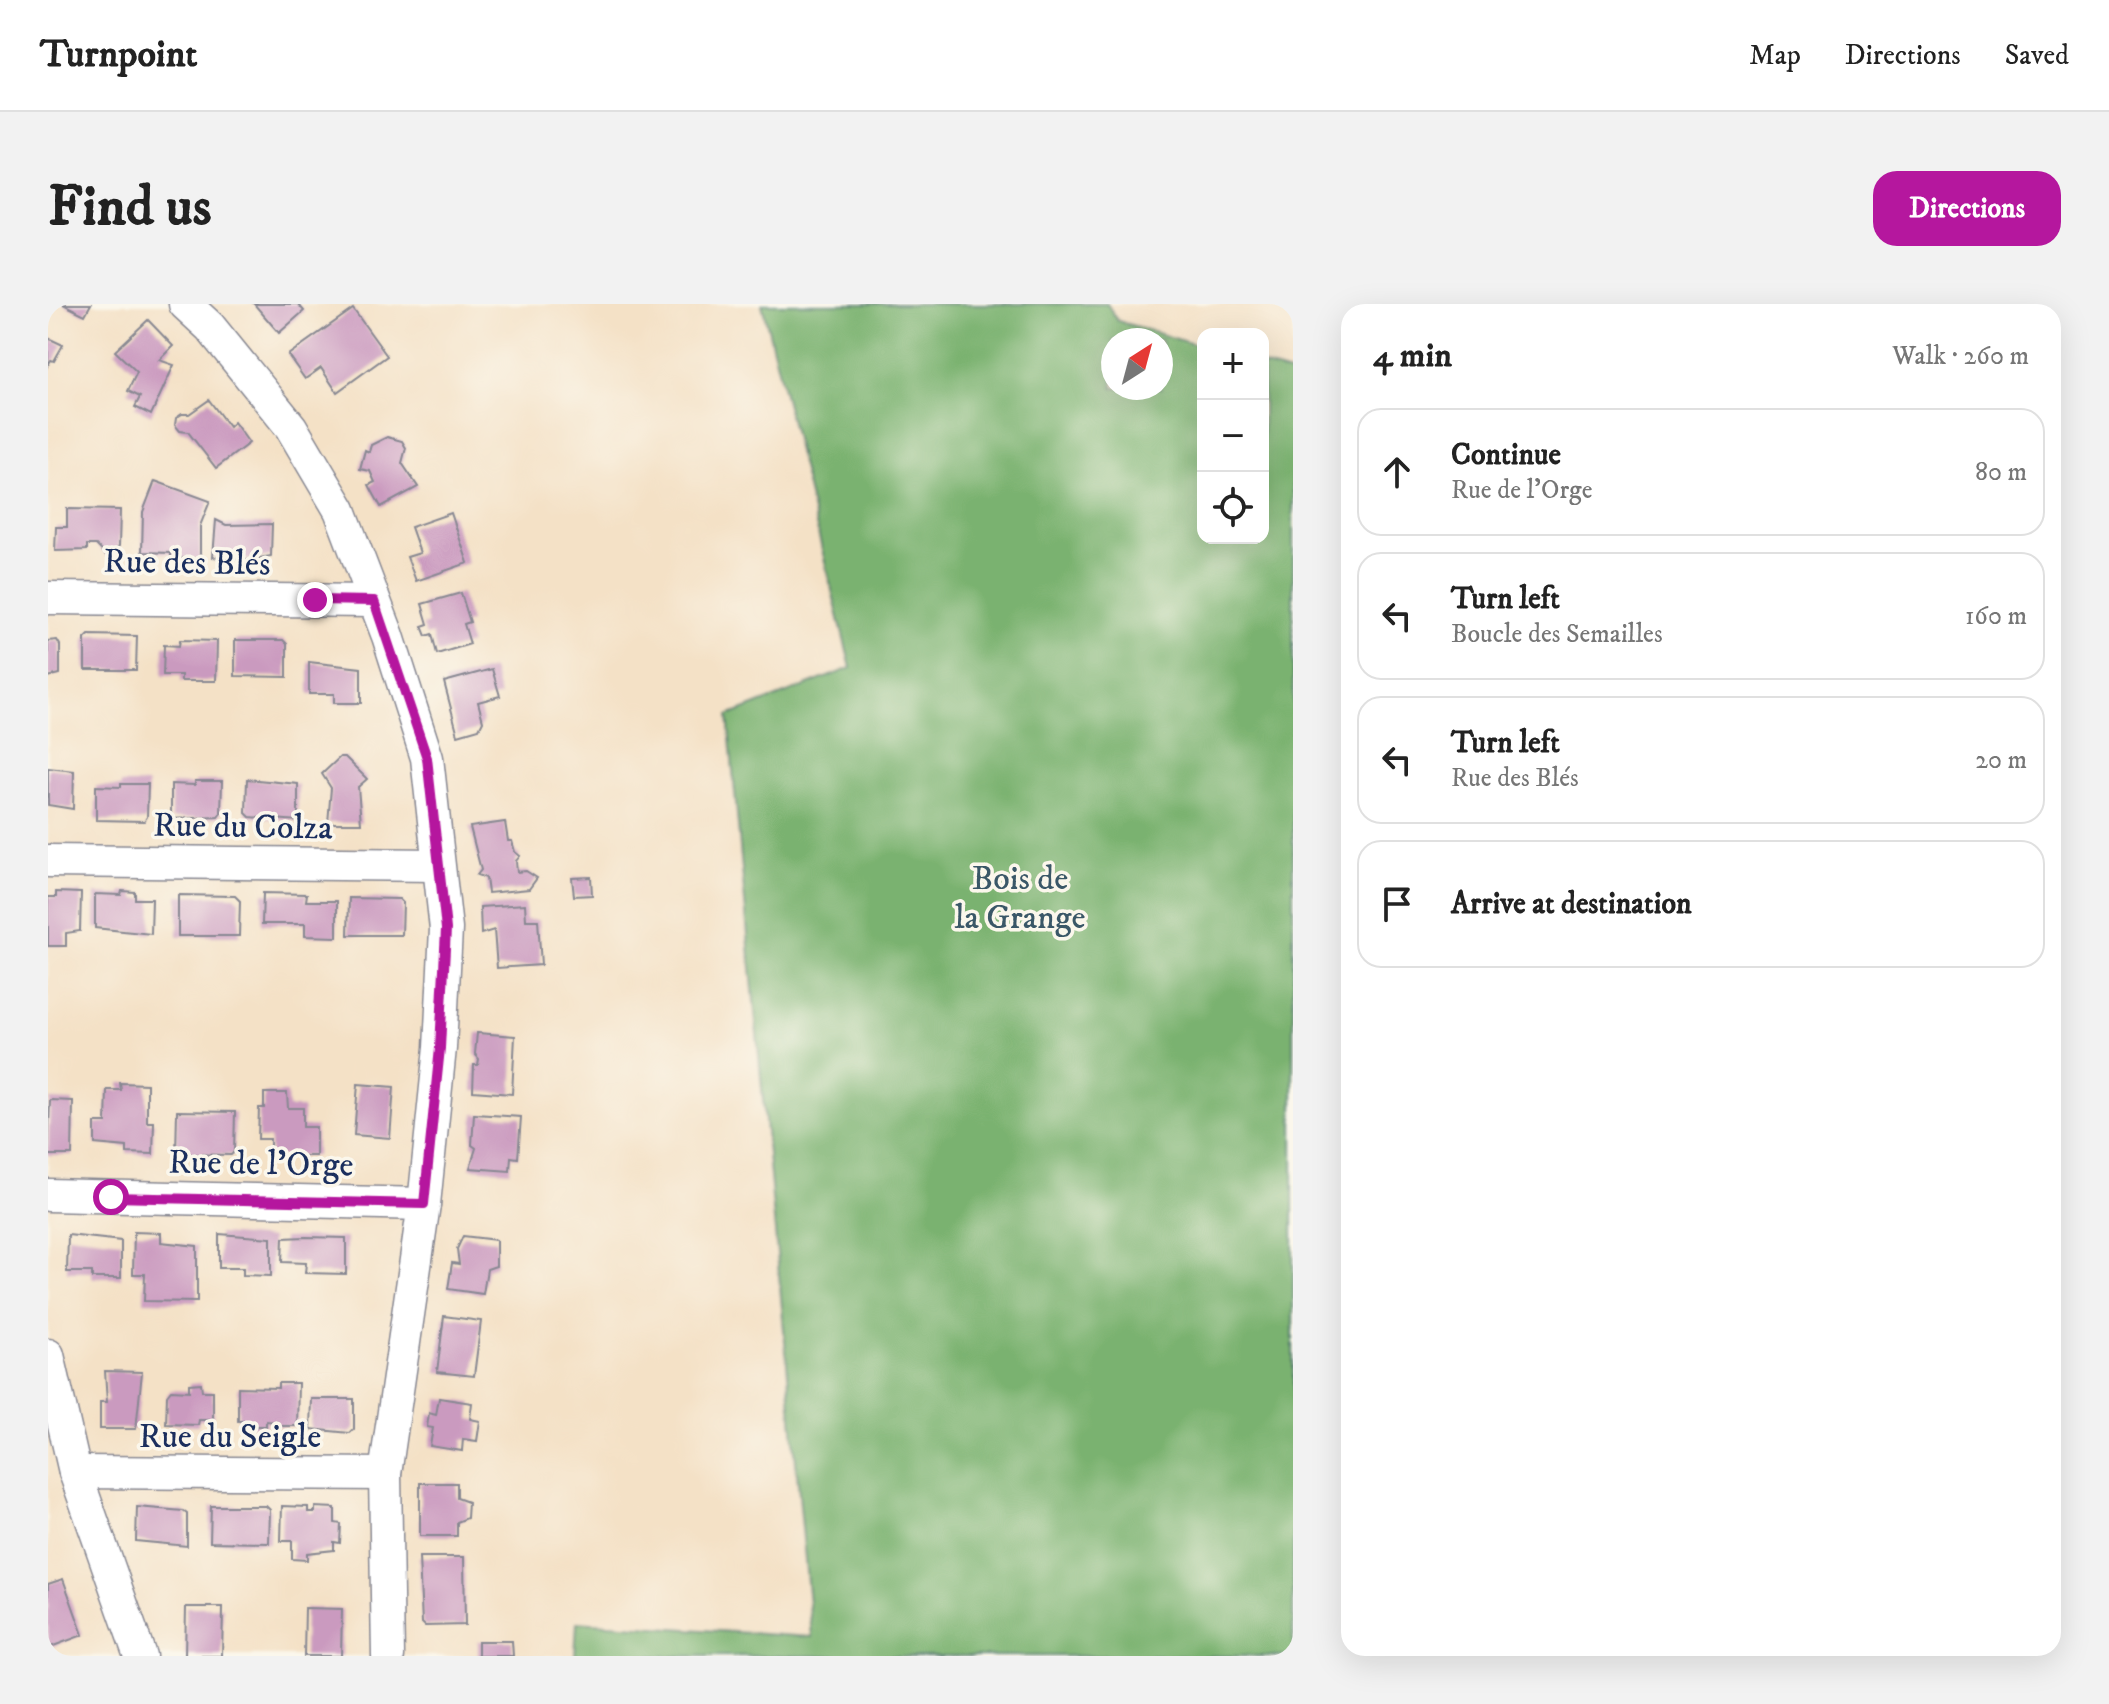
<!DOCTYPE html>
<html lang="en">
<head>
<meta charset="utf-8">
<style>
	body { margin:0; font-family:"IM FELL DW Pica",serif; background:#f2f2f2; color:#222 }
	.controls { position:absolute; right:24px; top:24px; display:grid; overflow:hidden; border-radius:16px; box-shadow:0 8px 32px #0002 }
	.controls button { width:72px; height:72px; display:grid; place-items:center; padding:0; border:0; border-bottom:2px solid #e0e0e0; background:#fff; color:#222; font:40px sans-serif }
	.compass { position:absolute; left:1053px; top:24px; width:72px; height:72px; border-radius:50%; background:#fff; box-shadow:0 8px 32px #0002; rotate:36deg }
	.stop { position:absolute; width:24px; height:24px; margin:-18px; border:6px solid #b5179e; border-radius:50%; background:#fff }
	.stop.end { background:#b5179e; border-color:#fff; box-shadow:0 2px 8px #0008 }
	.list { margin:0; padding:0; list-style:none }
	h2 { display:flex; justify-content:space-between; align-items:center; height:104px; margin:0; padding:0 32px; font-size:34px }
	h2 small { font-size:26px; font-weight:400; color:#767676 }
	.list li { display:grid; grid-template-columns:52px 1fr auto; gap:24px; align-items:center; box-sizing:border-box; height:128px; margin:0 16px 16px; padding:0 16px; border:2px solid #e0e0e0; border-radius:24px }
	.list b { display:block; font-size:30px; white-space:nowrap }
	.list p { margin:0; font-size:26px; white-space:nowrap; color:#767676 }
	.list em { font-size:26px; font-style:normal; color:#767676 }
	.icon { flex:none; width:44px; height:44px; fill:none; stroke:currentColor; stroke-width:2; stroke-linecap:round; stroke-linejoin:round }
	.map { position:relative; flex:none; width:1245px; height:1352px; overflow:hidden; border-radius:24px }
	header { display:flex; align-items:center; gap:48px; box-sizing:border-box; height:112px; padding:0 40px; background:#fff; border-bottom:2px solid #e0e0e0 }
	header strong { font-size:38px }
	nav { display:flex; gap:44px; margin-inline-start:auto; font-size:28px }
	.intro { display:flex; align-items:center; justify-content:space-between; box-sizing:border-box; height:192px; padding:0 48px }
	h1 { margin:0; font-size:56px }
	.button { padding:20px 36px; border-radius:24px; background:#b5179e; color:#fff; font-size:28px; font-weight:700 }
	main { display:flex; gap:48px; padding:0 48px }
	aside { flex:1; background:#fff; border-radius:24px; box-shadow:0 8px 32px #0002 }
	.map>svg:first-child { display:block }
</style>
</head>
<body>
<header>
<strong>Turnpoint</strong>
<nav><a>Map</a><a>Directions</a><a>Saved</a></nav>
</header>
<div class="intro"><h1>Find us</h1><a class="button">Directions</a></div>
<main>
<div class="map">
<svg width="1245" height="1352" viewBox="0 0 1245 1352">
	<rect width="100%" height="100%" fill="#fbf7ec"/>
	<filter id="ink" filterUnits="userSpaceOnUse"><feTurbulence type="fractalNoise" baseFrequency=".0125" numOctaves="2"/><feDisplacementMap in="SourceGraphic" scale="16" xChannelSelector="R" yChannelSelector="G"/><feConvolveMatrix kernelMatrix="1 2 1 2 8 2 1 2 1" color-interpolation-filters="sRGB"/></filter>
	<filter id="wash" filterUnits="userSpaceOnUse"><feTurbulence type="fractalNoise" baseFrequency=".006" numOctaves="4" result="noise"/><feDisplacementMap in="SourceGraphic" scale="32" xChannelSelector="R" yChannelSelector="G"/><feGaussianBlur stdDeviation="1.8" result="paint"/><feColorMatrix in="noise" values="0 0 0 0 0 0 0 0 0 0 0 0 0 0 0 0 0 1.4 0 .05"/><feComposite in="paint" operator="in"/></filter>
	<g filter="url(#wash)">
		<rect width="100%" height="100%" fill="#f4e1c6"/>
		<!-- forest -->
		<path fill="#7ab270" stroke="#4a7067" stroke-width="2" fill-rule="evenodd" d="M 714,0 L 1059,0 L 1070,17 L 1155,43 L 1155,234 L 1215,234 L 1215,61 L 1245,70 L 1245,1352 L 527,1352 L 529,1318 L 764,1333 L 680,412 L 803,364 ZM 1065,36 L 1113,36 L 1113,84 L 1065,84 Z"/>
		<g id="blocks">
			<!-- building -->
			<g fill="#ca9abf">
				<path d="M 15,0 L 43,0 L 37,11 Z"/>
				<path d="M 206,0 L 250,0 L 256,7 L 231,29 Z"/>
				<path d="M 305,5 L 339,52 L 289,88 L 273,64 L 257,75 L 240,51 Z"/>
				<path d="M 100,16 L 125,42 L 111,56 L 126,61 L 103,111 L 87,103 L 92,93 L 80,87 L 89,68 L 67,47 Z"/>
				<path d="M 0,34 L 15,41 L 6,57 L 3,56 L 0,61 Z"/>
				<path d="M 161,96 L 181,123 L 186,118 L 201,139 L 168,164 L 140,128 L 132,127 L 127,121 L 128,114 L 134,110 L 141,110 Z"/>
				<path d="M 339,133 L 354,137 L 358,144 L 354,159 L 370,183 L 333,203 L 321,181 L 327,178 L 322,167 L 312,165 L 317,146 L 321,148 L 323,141 Z"/>
				<path d="M 107,177 L 162,197 L 152,222 L 152,255 L 123,254 L 123,249 L 94,248 L 95,208 Z"/>
				<path d="M 19,205 L 72,206 L 71,242 L 60,253 L 48,241 L 39,241 L 39,246 L 7,247 L 8,223 L 19,223 Z"/>
				<path d="M 403,209 L 420,259 L 368,277 L 359,253 L 372,249 L 363,223 Z"/>
				<path d="M 168,216 L 178,221 L 224,220 L 223,252 L 200,256 L 165,253 Z"/>
				<path d="M 413,289 L 422,318 L 416,320 L 422,340 L 389,350 L 384,330 L 378,332 L 374,322 L 380,320 L 374,300 Z"/>
				<path d="M 41,331 L 89,332 L 88,366 L 37,366 L 37,335 Z"/>
				<path d="M 9,336 L 12,341 L 12,370 L 0,373 L 0,337 Z"/>
				<path d="M 132,336 L 169,337 L 168,377 L 133,377 L 133,371 L 115,371 L 116,341 L 131,342 Z"/>
				<path d="M 187,336 L 235,336 L 239,340 L 239,373 L 187,372 Z"/>
				<path d="M 261,358 L 313,364 L 313,399 L 286,399 L 286,390 L 261,390 Z"/>
				<path d="M 444,365 L 452,392 L 430,398 L 435,417 L 431,425 L 410,431 L 396,378 Z"/>
				<path d="M 292,453 L 297,453 L 319,475 L 310,483 L 313,519 L 280,519 L 283,484 L 274,470 Z"/>
				<path d="M 0,464 L 26,467 L 25,505 L 0,501 Z"/>
				<path d="M 199,475 L 250,480 L 250,517 L 202,513 L 198,509 Z"/>
				<path d="M 147,477 L 174,477 L 173,509 L 170,513 L 123,515 L 123,480 L 147,481 Z"/>
				<path d="M 73,480 L 100,480 L 99,513 L 96,517 L 48,516 L 48,482 L 73,483 Z"/>
				<path d="M 457,518 L 460,537 L 464,537 L 467,548 L 472,552 L 468,557 L 469,568 L 478,567 L 489,574 L 481,585 L 440,589 L 438,574 L 429,571 L 433,566 L 422,523 Z"/>
				<path d="M 543,573 L 544,591 L 526,592 L 524,574 Z"/>
				<path d="M 74,587 L 87,588 L 87,595 L 104,595 L 103,630 L 47,624 L 47,590 L 73,591 Z"/>
				<path d="M 8,588 L 33,589 L 32,627 L 18,629 L 18,642 L 0,642 L 0,593 L 8,593 Z"/>
				<path d="M 215,589 L 259,590 L 258,597 L 289,597 L 289,633 L 257,632 L 257,620 L 214,620 Z"/>
				<path d="M 130,591 L 187,592 L 192,597 L 191,632 L 130,632 Z"/>
				<path d="M 301,594 L 351,595 L 355,599 L 354,631 L 300,631 Z"/>
				<path d="M 477,600 L 478,616 L 490,616 L 493,661 L 449,664 L 446,626 L 433,630 L 432,603 Z"/>
				<path d="M 429,729 L 467,732 L 464,790 L 425,787 L 426,761 L 430,761 L 431,755 L 427,750 Z"/>
				<path d="M 72,779 L 99,780 L 99,818 L 106,818 L 105,850 L 79,849 L 79,843 L 47,840 L 47,819 L 58,819 L 59,786 L 73,786 Z"/>
				<path d="M 310,780 L 346,783 L 342,834 L 306,831 Z"/>
				<path d="M 216,789 L 239,789 L 240,804 L 255,804 L 255,823 L 268,823 L 268,852 L 222,852 L 222,835 L 210,835 L 211,804 L 216,804 Z"/>
				<path d="M 2,796 L 25,797 L 24,851 L 0,851 Z"/>
				<path d="M 129,807 L 187,808 L 186,848 L 183,851 L 128,850 Z"/>
				<path d="M 426,810 L 473,813 L 470,854 L 463,853 L 462,867 L 422,864 L 428,844 L 424,841 Z"/>
				<path d="M 86,928 L 113,929 L 113,938 L 149,942 L 149,998 L 96,997 L 97,970 L 85,970 Z"/>
				<path d="M 171,930 L 223,934 L 223,972 L 195,971 L 195,964 L 171,964 Z"/>
				<path d="M 20,931 L 73,937 L 73,974 L 44,974 L 44,968 L 19,968 Z"/>
				<path d="M 415,932 L 448,936 L 448,962 L 439,965 L 435,990 L 400,985 L 404,959 L 411,960 L 409,945 Z"/>
				<path d="M 258,933 L 298,934 L 298,970 L 257,969 L 258,959 L 234,958 L 235,934 Z"/>
				<path d="M 396,1012 L 433,1017 L 426,1072 L 389,1068 Z"/>
				<path d="M 57,1067 L 94,1068 L 88,1125 L 52,1125 L 52,1098 L 59,1098 Z"/>
				<path d="M 153,1079 L 154,1087 L 165,1087 L 165,1116 L 151,1116 L 150,1121 L 118,1120 L 119,1091 L 123,1086 L 141,1087 L 141,1080 Z"/>
				<path d="M 230,1079 L 250,1079 L 249,1122 L 229,1122 L 229,1118 L 218,1117 L 218,1122 L 202,1122 L 202,1117 L 190,1117 L 190,1083 L 230,1084 Z"/>
				<path d="M 391,1094 L 424,1099 L 422,1115 L 432,1117 L 429,1137 L 415,1135 L 414,1147 L 382,1142 L 385,1124 L 379,1123 L 381,1109 L 388,1111 Z"/>
				<path d="M 263,1095 L 306,1095 L 306,1125 L 302,1129 L 262,1125 Z"/>
				<path d="M 372,1179 L 409,1179 L 409,1194 L 420,1198 L 419,1214 L 409,1218 L 409,1232 L 372,1232 Z"/>
				<path d="M 163,1202 L 218,1202 L 222,1206 L 221,1239 L 162,1238 Z"/>
				<path d="M 234,1202 L 260,1203 L 260,1208 L 267,1208 L 267,1203 L 287,1204 L 287,1219 L 293,1220 L 292,1239 L 286,1238 L 286,1246 L 259,1249 L 259,1256 L 244,1255 L 244,1237 L 233,1237 Z"/>
				<path d="M 89,1203 L 135,1207 L 139,1210 L 139,1242 L 88,1237 Z"/>
				<path d="M 371,1253 L 416,1253 L 417,1321 L 377,1322 L 374,1319 Z"/>
				<path d="M 15,1275 L 35,1331 L 0,1344 L 0,1280 Z"/>
				<path d="M 138,1303 L 175,1303 L 174,1352 L 137,1352 Z"/>
				<path d="M 257,1304 L 294,1305 L 293,1352 L 256,1352 Z"/>
				<path d="M 430,1337 L 464,1337 L 465,1352 L 430,1352 Z"/>
			</g>
		</g>
	</g>
	<g filter="url(#ink)">
		<use href="#blocks" fill-opacity="0" stroke="#888892" stroke-width="2"/>
		<g fill="none" stroke-linecap="round" stroke-linejoin="round">
			<defs>
				<g id="minor">
					<path d="M 137,0 L 162,23 L 243,123 L 292,206 L 340,332 L 379,454 L 398,625 L 392,744 L 376,900 L 337,1170 L 340,1352"/>
					<path d="M 0,294 L 326,297"/>
					<path d="M 0,557 L 389,561"/>
					<path d="M 0,891 L 376,900"/>
					<path d="M 0,1051 L 27,1168 L 92,1352"/>
					<path d="M 27,1168 L 337,1170"/>
				</g>
			</defs>
			<!-- minor casing -->
			<use href="#minor" stroke="#888892" stroke-width="35"/>
			<!-- minor -->
			<use href="#minor" stroke="#fff" stroke-width="32"/>
		</g>
	</g>
	<g fill="none" stroke-linecap="round" stroke-linejoin="round" filter="url(#ink)">
		<!-- route -->
		<path stroke="#b5179e" stroke-width="10" d="M 63,893 L 376,900 L 392,744 L 398,625 L 379,454 L 326,297 L 267,296"/>
	</g>
	<g text-anchor="middle" stroke-width="7" stroke-linejoin="round" paint-order="stroke">
		<!-- street labels -->
		<g font-size="34" fill="#1b2f5e" stroke="#fbf7ec">
			<text transform="translate(139 257) rotate(1)" y="12">Rue des Blés</text>
			<text transform="translate(195 521) rotate(1)" y="12">Rue du Colza</text>
			<text transform="translate(213 858) rotate(1)" y="12">Rue de l'Orge</text>
			<text x="182" y="1143">Rue du Seigle</text>
		</g>
		<!-- park labels -->
		<g font-size="34" fill="#3a5767" stroke="#fbf7ec">
			<text x="972" y="585">Bois de<tspan x="972" dy="39">la Grange</tspan></text>
		</g>
	</g>
</svg>
<div class="controls">
<button>+</button>
<button>−</button>
<button><svg class="icon" aria-label="locate" viewBox="0 0 24 24"><circle cx="12" cy="12" r="6"/><path d="M12 2v4M12 18v4M2 12h4M18 12h4"/></svg></button>
</div>
<svg class="compass" viewBox="-18 -18 36 36"><path d="M0-13l5 13h-10z" fill="#e53935"/><path d="M0 13l5-13h-10z" fill="#767676"/></svg>
<div class="stop" style="left:63px;top:893px"></div>
<div class="stop end" style="left:267px;top:296px"></div>
</div>
<aside>
<h2>4 min<small>Walk · 260 m</small></h2>
<ul class="list">
<li><svg class="icon" aria-label="ahead" viewBox="0 0 24 24"><path d="M12 20V5M6 11l6-6 6 6"/></svg><div><b>Continue</b><p>Rue de l'Orge</p></div><em>80 m</em></li>
<li><svg class="icon" aria-label="left" viewBox="0 0 24 24"><path d="M17 20v-9H6M10 6l-5 5 5 5"/></svg><div><b>Turn left</b><p>Boucle des Semailles</p></div><em>160 m</em></li>
<li><svg class="icon" aria-label="left" viewBox="0 0 24 24"><path d="M17 20v-9H6M10 6l-5 5 5 5"/></svg><div><b>Turn left</b><p>Rue des Blés</p></div><em>20 m</em></li>
<li><svg class="icon" aria-label="arrive" viewBox="0 0 24 24"><path d="M6 21V4h12l-3 4 3 4H6"/></svg><div><b>Arrive at destination</b></div></li>
</ul>
</aside>
</main>
</body>
</html>
